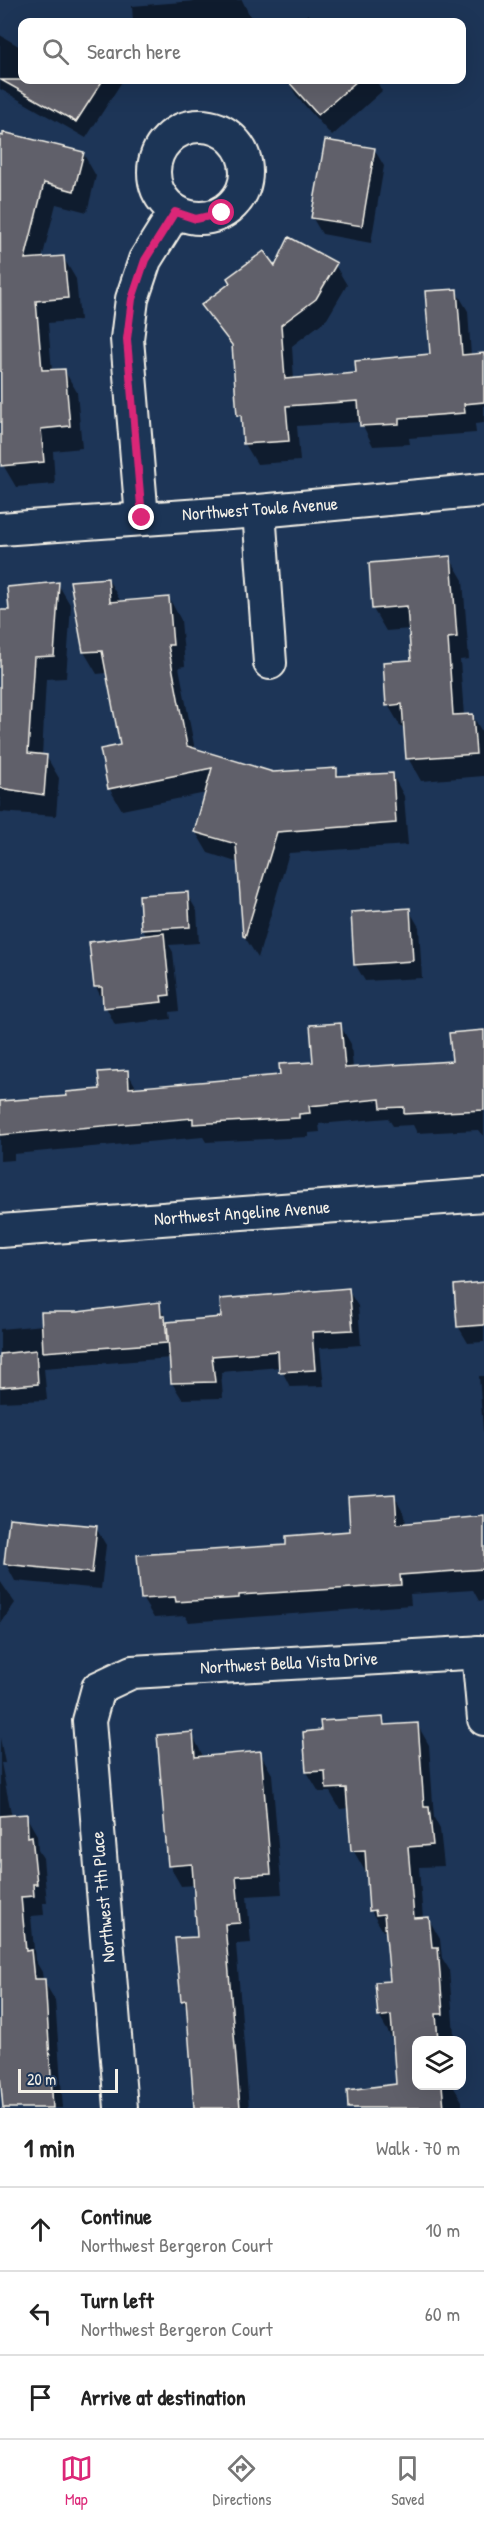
<!DOCTYPE html>
<html lang="en">
<head>
<meta charset="utf-8">
<style>
	body { margin:0; font-family:"Patrick Hand",sans-serif; background:#f2f2f2; color:#222 }
	.controls { position:absolute; right:18px; bottom:18px; display:grid; overflow:hidden; border-radius:12px; box-shadow:0 6px 24px #0002 }
	.controls button { width:54px; height:54px; display:grid; place-items:center; padding:0; border:0; border-bottom:2px solid #e0e0e0; background:#fff; color:#222; font:30px sans-serif }
	.scale { position:absolute; left:18px; bottom:15px; width:100px; box-sizing:border-box; padding-left:6px; border:3px solid #f4f1e8; border-top:0; font-size:16px; line-height:21px; white-space:nowrap; color:#f4f1e8; -webkit-text-stroke:4px #1d3557; paint-order:stroke }
	.stop { position:absolute; width:18px; height:18px; margin:-14px; border:4px solid #db2777; border-radius:50%; background:#fff }
	.stop.end { background:#db2777; border-color:#fff; box-shadow:0 2px 6px #0008 }
	.list { margin:0; padding:0; list-style:none }
	h2 { display:flex; justify-content:space-between; align-items:center; height:78px; margin:0; padding:0 24px; font-size:26px }
	h2 small { font-size:20px; font-weight:400; color:#767676 }
	.list li { display:grid; grid-template-columns:39px 1fr auto; gap:18px; align-items:center; box-sizing:border-box; height:84px; padding:0 24px; border-top:2px solid #e0e0e0 }
	.list b { display:block; font-size:22px; white-space:nowrap }
	.list p { margin:0; font-size:20px; white-space:nowrap; color:#767676 }
	.list em { font-size:20px; font-style:normal; color:#767676 }
	.icon { flex:none; width:33px; height:33px; fill:none; stroke:currentColor; stroke-width:2; stroke-linecap:round; stroke-linejoin:round }
	.map { position:relative; flex:none; width:484px; height:2108px; overflow:hidden }
	.search { position:absolute; background:#fff; box-shadow:0 6px 24px #0002; left:18px; right:18px; top:18px; height:66px; display:flex; align-items:center; gap:15px; box-sizing:border-box; padding:0 21px; border-radius:12px; color:#767676; font-size:22px }
	.sheet { height:330px; background:#fff }
	nav { display:flex; justify-content:space-around; align-items:center; box-sizing:border-box; height:84px; border-top:2px solid #e0e0e0; background:#fff; font-size:16px; color:#767676 }
	nav a { display:grid; justify-items:center; gap:3px }
	nav .on { color:#db2777 }
	.map>svg:first-child { display:block }
</style>
</head>
<body>
<div class="map">
<svg width="484" height="2108" viewBox="0 0 484 2108">
	<rect width="100%" height="100%" fill="#1d3557"/>
	<filter id="ink" filterUnits="userSpaceOnUse"><feTurbulence type="fractalNoise" baseFrequency=".0167" numOctaves="2"/><feDisplacementMap in="SourceGraphic" scale="12" xChannelSelector="R" yChannelSelector="G"/><feConvolveMatrix kernelMatrix="1 2 1 2 8 2 1 2 1" color-interpolation-filters="sRGB"/></filter>
	<g filter="url(#ink)">
		<!-- shadow -->
		<g fill="#0007">
			<path d="M 207,0 L 242,0 L 253,22 L 133,22 L 132,6 Z"/>
			<path d="M 308,14 L 315,22 L 298,22 Z"/>
			<path d="M 0,35 L 22,48 L 22,80 L 123,80 L 86,138 L 0,89 Z"/>
			<path d="M 287,80 L 376,80 L 382,91 L 332,136 L 298,98 Z"/>
			<path d="M 0,136 L 83,153 L 96,176 L 87,212 L 56,204 L 42,259 L 63,257 L 76,279 L 80,320 L 48,323 L 52,371 L 64,370 L 77,392 L 82,448 L 53,451 L 55,484 L 16,487 L 3,465 L 0,433 Z"/>
			<path d="M 374,149 L 384,166 L 371,243 L 322,234 L 312,217 Z"/>
			<path d="M 335,265 L 347,285 L 327,319 L 292,346 L 294,380 L 357,375 L 431,355 L 456,291 L 468,311 L 471,356 L 484,355 L 484,423 L 475,424 L 476,433 L 409,438 L 410,444 L 373,446 L 361,422 L 297,426 L 300,461 L 257,464 L 245,444 L 243,422 L 239,415 L 234,350 L 203,305 L 275,268 Z"/>
			<path d="M 450,558 L 463,580 L 469,659 L 460,660 L 464,716 L 472,715 L 484,735 L 484,776 L 421,781 L 408,758 L 406,727 L 401,727 L 388,705 L 413,662 L 410,629 L 386,631 L 373,609 Z"/>
			<path d="M 108,579 L 121,602 L 169,598 L 181,620 L 185,666 L 179,667 L 195,750 L 272,774 L 336,769 L 340,777 L 392,774 L 404,796 L 408,845 L 289,853 L 258,958 L 244,936 L 239,863 L 208,853 L 195,831 L 206,793 L 122,810 L 109,788 L 122,746 L 107,673 L 97,674 L 84,652 Z"/>
			<path d="M 58,584 L 71,606 L 66,678 L 46,679 L 42,756 L 46,756 L 59,778 L 56,816 L 0,812 L 0,612 L 10,611 Z"/>
			<path d="M 187,894 L 197,911 L 199,943 L 169,945 L 173,952 L 179,1011 L 170,1012 L 171,1019 L 115,1025 L 96,987 L 147,937 L 143,930 Z"/>
			<path d="M 409,910 L 419,927 L 422,978 L 365,981 L 355,964 Z"/>
			<path d="M 340,1025 L 351,1044 L 353,1069 L 453,1062 L 484,1032 L 484,1137 L 478,1130 L 417,1133 L 413,1125 L 393,1126 L 388,1118 L 319,1124 L 320,1132 L 309,1133 L 309,1137 L 206,1142 L 203,1137 L 14,1154 L 14,1160 L 0,1161 L 0,1102 L 68,1098 L 101,1091 L 127,1071 L 137,1089 L 282,1077 L 315,1063 Z"/>
			<path d="M 484,1284 L 484,1342 L 468,1343 L 458,1326 Z"/>
			<path d="M 348,1290 L 358,1306 L 361,1345 L 320,1348 L 324,1386 L 290,1387 L 280,1367 L 221,1372 L 223,1398 L 182,1399 L 172,1383 L 171,1358 L 44,1368 L 47,1400 L 0,1402 L 0,1329 L 43,1325 L 77,1313 L 159,1304 L 168,1324 L 223,1319 Z"/>
			<path d="M 479,1376 L 484,1376 L 484,1432 L 483,1431 Z"/>
			<path d="M 394,1495 L 405,1515 L 406,1525 L 484,1519 L 484,1600 L 479,1601 L 473,1590 L 410,1594 L 411,1605 L 189,1622 L 185,1616 L 154,1618 L 142,1598 L 288,1547 L 352,1532 Z"/>
			<path d="M 96,1528 L 106,1545 L 101,1589 L 15,1581 L 6,1564 Z"/>
			<path d="M 0,1581 L 15,1603 L 0,1625 L 0,1631 Z"/>
			<path d="M 382,1718 L 387,1727 L 417,1724 L 429,1745 L 434,1818 L 440,1829 L 444,1866 L 419,1867 L 423,1919 L 428,1918 L 440,1939 L 442,1958 L 449,1969 L 454,2034 L 447,2035 L 447,2040 L 416,2040 L 416,2086 L 453,2086 L 462,2101 L 462,2108 L 388,2108 L 398,2086 L 394,2037 L 391,2037 L 379,2016 L 391,1982 L 387,1931 L 383,1931 L 371,1911 L 368,1871 L 365,1871 L 353,1850 L 349,1808 L 340,1809 L 330,1792 L 319,1792 L 307,1772 Z"/>
			<path d="M 192,1734 L 204,1758 L 260,1753 L 272,1774 L 282,1894 L 247,1896 L 251,1943 L 236,1944 L 249,2108 L 195,2108 L 188,2011 L 182,2000 L 199,1938 L 195,1885 L 181,1886 L 169,1865 Z"/>
			<path d="M 0,1738 L 5,1763 L 1,1763 L 12,1817 L 26,1816 L 37,1835 L 38,1850 L 43,1858 L 47,1903 L 43,1903 L 44,1915 L 31,1916 L 35,1960 L 42,1972 L 43,1980 L 55,2000 L 63,2108 L 6,2108 L 0,2052 Z"/>
		</g>
		<!-- building -->
		<g fill="#61606b" stroke="#f4f1e8" stroke-width="1.5">
			<path d="M 1,80 L 103,80 L 76,122 Z"/>
			<path d="M 287,80 L 358,80 L 318,115 Z"/>
			<path d="M 3,132 L 84,152 L 74,191 L 44,183 L 25,259 L 64,256 L 68,298 L 36,301 L 42,370 L 65,369 L 70,426 L 41,429 L 44,462 L 1,466 L 0,135 L 3,136 Z"/>
			<path d="M 325,140 L 375,148 L 362,226 L 311,218 Z"/>
			<path d="M 289,237 L 337,263 L 316,299 L 281,325 L 285,379 L 356,373 L 355,361 L 430,354 L 425,291 L 457,289 L 462,355 L 484,353 L 484,402 L 464,404 L 465,413 L 399,418 L 399,424 L 360,426 L 358,401 L 286,406 L 289,441 L 243,444 L 241,415 L 237,416 L 232,345 L 201,305 L 230,283 L 227,278 L 264,251 L 275,266 Z"/>
			<path d="M 451,556 L 457,637 L 448,638 L 453,715 L 473,714 L 476,754 L 406,759 L 402,704 L 386,706 L 383,662 L 411,660 L 407,606 L 372,609 L 369,563 Z"/>
			<path d="M 108,578 L 110,602 L 169,597 L 173,645 L 168,645 L 187,746 L 273,772 L 337,768 L 337,776 L 393,773 L 396,823 L 277,832 L 245,937 L 243,936 L 236,844 L 194,832 L 212,768 L 108,789 L 100,749 L 120,745 L 102,651 L 83,652 L 70,581 Z"/>
			<path d="M 59,582 L 54,656 L 34,657 L 28,753 L 47,755 L 44,795 L 0,788 L 0,610 L 9,610 L 7,587 Z"/>
			<path d="M 188,892 L 190,927 L 141,930 L 139,895 Z"/>
			<path d="M 410,908 L 413,961 L 354,965 L 351,912 Z"/>
			<path d="M 164,933 L 170,995 L 161,996 L 162,1002 L 103,1008 L 102,987 L 94,987 L 89,942 Z"/>
			<path d="M 341,1023 L 345,1068 L 452,1061 L 449,1033 L 484,1030 L 484,1110 L 404,1114 L 404,1107 L 381,1108 L 380,1099 L 309,1106 L 310,1113 L 299,1114 L 299,1118 L 193,1124 L 193,1118 L 0,1135 L 0,1101 L 67,1096 L 66,1092 L 100,1089 L 98,1072 L 128,1070 L 129,1088 L 280,1075 L 279,1064 L 313,1062 L 310,1025 Z"/>
			<path d="M 484,1282 L 484,1325 L 457,1327 L 454,1285 Z"/>
			<path d="M 349,1288 L 353,1330 L 312,1332 L 315,1370 L 279,1372 L 278,1351 L 212,1356 L 215,1382 L 171,1383 L 167,1322 L 221,1317 L 220,1299 Z"/>
			<path d="M 160,1302 L 161,1316 L 165,1316 L 167,1343 L 43,1352 L 41,1312 L 77,1312 Z"/>
			<path d="M 36,1350 L 38,1384 L 0,1387 L 0,1354 Z"/>
			<path d="M 395,1494 L 397,1524 L 484,1516 L 484,1569 L 400,1575 L 401,1585 L 239,1595 L 239,1598 L 176,1602 L 175,1597 L 141,1599 L 137,1555 L 286,1545 L 286,1536 L 350,1531 L 348,1497 Z"/>
			<path d="M 9,1518 L 97,1526 L 92,1573 L 4,1564 Z"/>
			<path d="M 383,1717 L 384,1725 L 418,1723 L 424,1807 L 429,1807 L 433,1845 L 408,1847 L 414,1918 L 429,1917 L 432,1947 L 438,1947 L 443,2014 L 436,2014 L 438,2040 L 417,2040 L 417,2085 L 442,2085 L 444,2108 L 348,2108 L 347,2090 L 396,2084 L 391,2015 L 378,2017 L 375,1982 L 390,1981 L 384,1914 L 376,1915 L 375,1910 L 369,1911 L 365,1850 L 351,1851 L 346,1788 L 326,1789 L 325,1771 L 306,1772 L 303,1732 L 321,1730 L 320,1721 Z"/>
			<path d="M 193,1732 L 195,1757 L 261,1751 L 271,1874 L 236,1876 L 240,1923 L 225,1924 L 240,2108 L 194,2108 L 186,2000 L 181,2001 L 175,1938 L 197,1937 L 192,1864 L 168,1866 L 157,1735 Z"/>
			<path d="M 27,1814 L 28,1837 L 32,1836 L 37,1884 L 33,1884 L 34,1896 L 21,1897 L 26,1951 L 31,1950 L 34,1979 L 45,1979 L 53,2108 L 3,2108 L 0,2075 L 0,1816 Z"/>
		</g>
		<g fill="none" stroke-linecap="round" stroke-linejoin="round">
			<defs>
				<g id="minor">
					<circle cx="200" cy="172" r="46"/>
					<path d="M 259,511 L 270,663"/>
					<path d="M 142,518 L 127,339 L 132,299 L 145,260 L 175,212"/>
					<path d="M 0,529 L 259,511 L 484,490"/>
					<path d="M 0,1231 L 484,1195"/>
					<path d="M 478,1652 L 484,1719"/>
					<path d="M 121,2108 L 89,1721 L 98,1688 L 132,1672 L 484,1652"/>
				</g>
			</defs>
			<!-- minor casing -->
			<use href="#minor" stroke="#f4f1e8" stroke-width="36"/>
			<!-- minor -->
			<use href="#minor" stroke="#1d3557" stroke-width="32"/>
		</g>
	</g>
	<g fill="none" stroke-linecap="round" stroke-linejoin="round" filter="url(#ink)">
		<!-- route -->
		<path stroke="#db2777" stroke-width="8" d="M 142,518 L 127,339 L 132,299 L 145,260 L 175,212 L 196,219 L 222,213"/>
	</g>
	<g text-anchor="middle" stroke-width="4.5" stroke-linejoin="round" paint-order="stroke">
		<!-- street labels -->
		<g font-size="18" fill="#f4f1e8" stroke="#1d3557">
			<text transform="translate(260 509) rotate(-4)" y="6">Northwest Towle Avenue</text>
			<text transform="translate(242 1213) rotate(-4)" y="6">Northwest Angeline Avenue</text>
			<text transform="translate(289 1663) rotate(-3)" y="6">Northwest Bella Vista Drive</text>
			<text transform="translate(103 1897) rotate(-95)" y="6">Northwest 7th Place</text>
		</g>
	</g>
</svg>
<div class="controls">
<button><svg class="icon" aria-label="layers" viewBox="0 0 24 24"><path d="M12 4l9 5-9 5-9-5zM3 14l9 5 9-5"/></svg></button>
</div>
<div class="scale">20 m</div>
<div class="stop" style="left:222px;top:213px"></div>
<div class="stop end" style="left:142px;top:518px"></div>
<div class="search"><svg class="icon" aria-label="search" viewBox="0 0 24 24"><circle cx="10" cy="10" r="6"/><path d="M15 15l6 6"/></svg>Search here</div>
</div>
<section class="sheet">
<h2>1 min<small>Walk · 70 m</small></h2>
<ul class="list">
<li><svg class="icon" aria-label="ahead" viewBox="0 0 24 24"><path d="M12 20V5M6 11l6-6 6 6"/></svg><div><b>Continue</b><p>Northwest Bergeron Court</p></div><em>10 m</em></li>
<li><svg class="icon" aria-label="left" viewBox="0 0 24 24"><path d="M17 20v-9H6M10 6l-5 5 5 5"/></svg><div><b>Turn left</b><p>Northwest Bergeron Court</p></div><em>60 m</em></li>
<li><svg class="icon" aria-label="arrive" viewBox="0 0 24 24"><path d="M6 21V4h12l-3 4 3 4H6"/></svg><div><b>Arrive at destination</b></div></li>
</ul>
</section>
<nav>
<a class="on"><svg class="icon" aria-label="map" viewBox="0 0 24 24"><path d="M3 6l6-2 6 2 6-2v14l-6 2-6-2-6 2zM9 4v14M15 6v14"/></svg>Map</a>
<a><svg class="icon" aria-label="directions" viewBox="0 0 24 24"><path d="M12 3l9 9-9 9-9-9zM9 14v-3h6M13 9l2 2-2 2"/></svg>Directions</a>
<a><svg class="icon" aria-label="saved" viewBox="0 0 24 24"><path d="M7 4h10v16l-5-4-5 4z"/></svg>Saved</a>
</nav>
</body>
</html>
